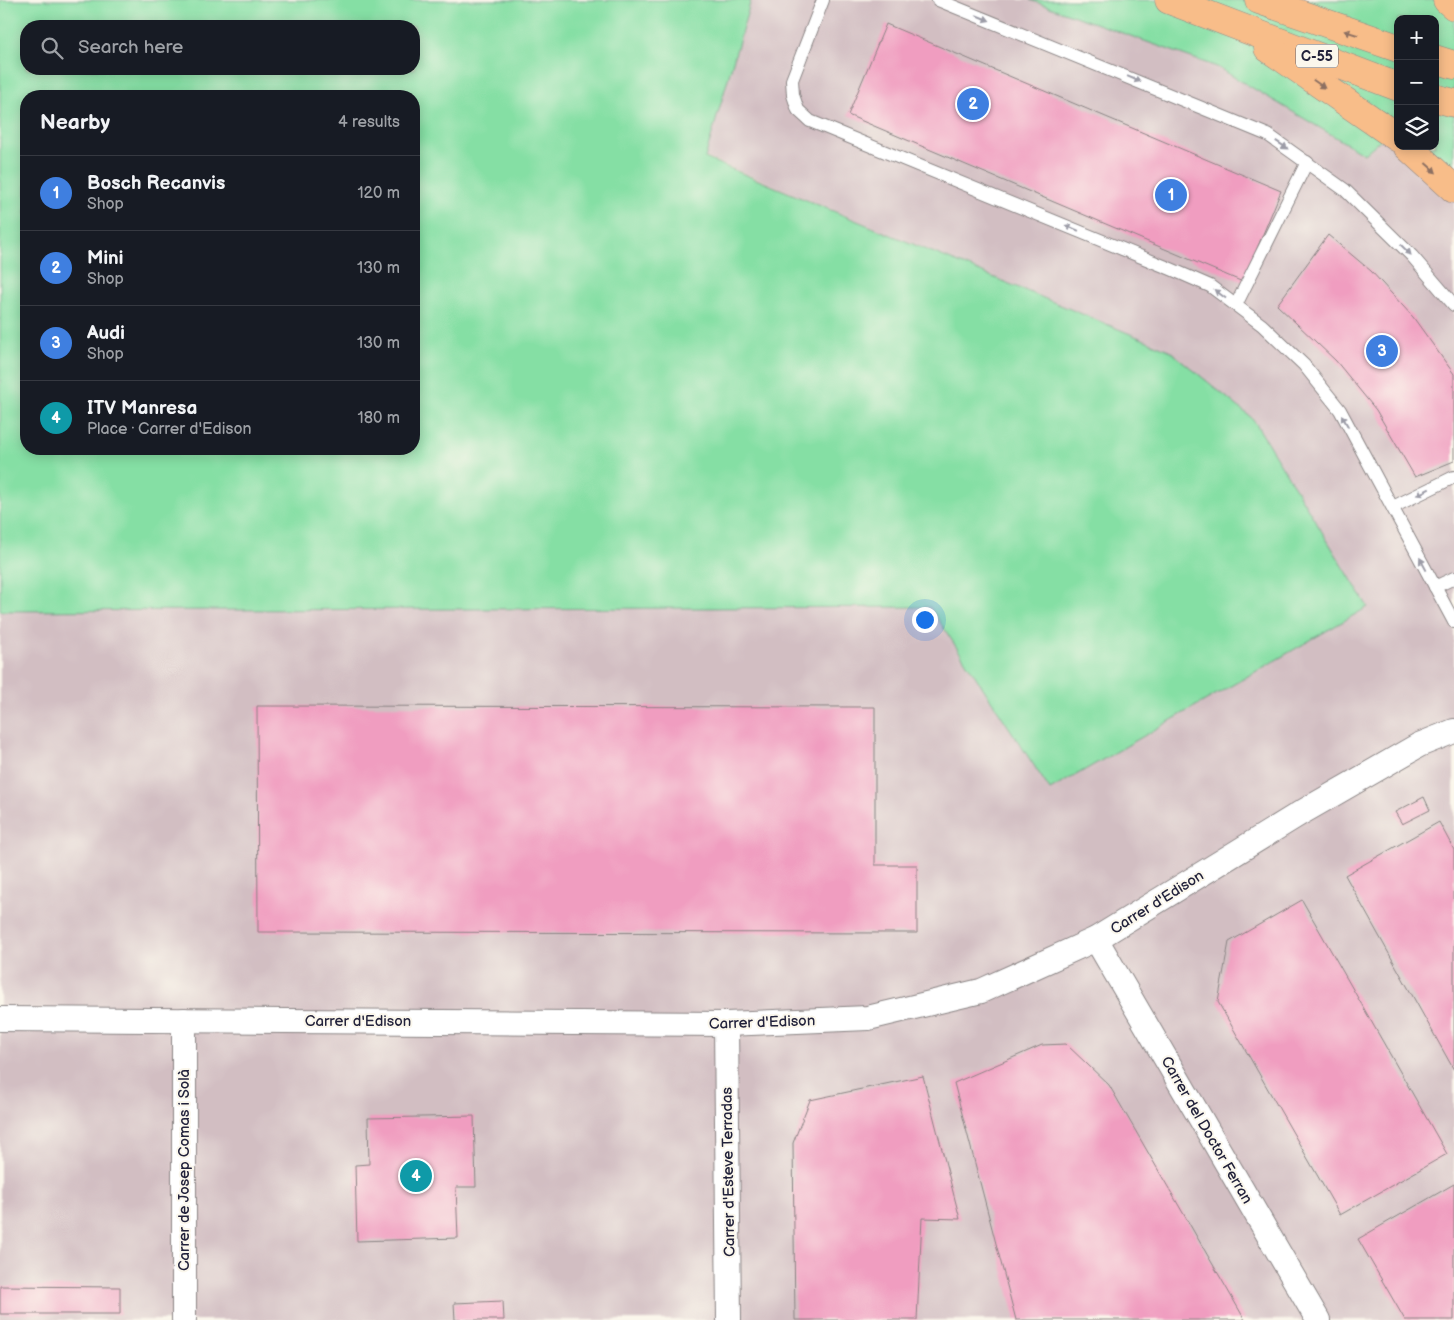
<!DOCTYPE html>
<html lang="en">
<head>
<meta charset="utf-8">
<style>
	body { margin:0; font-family:"Balsamiq Sans",sans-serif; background:#242831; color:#f1f3f6 }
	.controls { position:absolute; right:15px; top:15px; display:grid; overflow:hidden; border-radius:10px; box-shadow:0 2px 12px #0003 }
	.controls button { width:45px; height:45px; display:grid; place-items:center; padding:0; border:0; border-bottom:1px solid #363941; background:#171b24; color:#f1f3f6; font:25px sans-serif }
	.you { position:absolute; left:924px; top:619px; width:18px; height:18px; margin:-12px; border:4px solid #fff; border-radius:50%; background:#1a73e8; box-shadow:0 0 0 8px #1a73e833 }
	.badge { display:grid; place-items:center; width:32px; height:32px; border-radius:50%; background:#c8321e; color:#fff; font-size:16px; font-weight:700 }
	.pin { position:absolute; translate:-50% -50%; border:2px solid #fff; box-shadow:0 1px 5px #0006 }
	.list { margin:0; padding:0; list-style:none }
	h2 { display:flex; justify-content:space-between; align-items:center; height:65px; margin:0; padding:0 20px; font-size:21px }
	h2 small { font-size:16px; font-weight:400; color:#9ea1a6 }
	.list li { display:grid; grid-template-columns:32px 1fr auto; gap:15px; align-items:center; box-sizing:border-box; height:75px; padding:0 20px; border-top:1px solid #363941 }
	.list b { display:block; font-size:19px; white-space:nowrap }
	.list p { margin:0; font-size:16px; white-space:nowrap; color:#9ea1a6 }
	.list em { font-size:16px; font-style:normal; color:#9ea1a6 }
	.icon { flex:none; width:28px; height:28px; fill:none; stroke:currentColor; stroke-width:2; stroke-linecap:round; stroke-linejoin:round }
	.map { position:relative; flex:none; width:1454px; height:1320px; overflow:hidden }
	.search { position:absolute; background:#171b24; box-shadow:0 2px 12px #0003; left:20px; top:20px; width:400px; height:55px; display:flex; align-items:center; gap:12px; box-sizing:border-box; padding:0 18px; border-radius:20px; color:#9ea1a6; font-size:19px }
	.panel { position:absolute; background:#171b24; box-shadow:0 2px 12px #0003; left:20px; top:90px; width:400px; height:365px; border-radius:20px }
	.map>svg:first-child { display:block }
</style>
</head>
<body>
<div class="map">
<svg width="1454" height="1320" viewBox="0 0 1454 1320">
	<rect width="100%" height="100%" fill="#fbf7ec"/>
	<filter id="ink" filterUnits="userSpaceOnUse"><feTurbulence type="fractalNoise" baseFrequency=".02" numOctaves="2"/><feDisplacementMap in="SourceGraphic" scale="10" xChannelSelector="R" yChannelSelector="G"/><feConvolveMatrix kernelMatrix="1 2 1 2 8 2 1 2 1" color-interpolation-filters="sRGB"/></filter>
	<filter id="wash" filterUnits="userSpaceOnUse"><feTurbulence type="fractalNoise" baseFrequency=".0096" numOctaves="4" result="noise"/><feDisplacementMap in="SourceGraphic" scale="20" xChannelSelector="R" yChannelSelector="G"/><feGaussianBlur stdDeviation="1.12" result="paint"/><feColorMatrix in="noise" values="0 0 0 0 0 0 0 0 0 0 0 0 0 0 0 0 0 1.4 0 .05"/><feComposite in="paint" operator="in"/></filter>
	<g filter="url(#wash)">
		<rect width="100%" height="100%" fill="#f2e7cc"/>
		<!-- industrial -->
		<path fill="#d2bec2" d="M 751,0 L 1030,0 L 1217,67 L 1364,154 L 1398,125 L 1398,146 L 1435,146 L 1454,129 L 1454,1320 L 0,1320 L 0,611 L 930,607 L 1050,790 L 1169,350 L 705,157 Z"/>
		<!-- green -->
		<g fill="#85dfa4" stroke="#548070" fill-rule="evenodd">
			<path d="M 0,0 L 751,0 L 705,158 L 1169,350 L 1253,419 L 1368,607 L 1050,790 L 930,607 L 0,611 ZM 414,26 L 414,69 L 26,69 L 26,26 ZM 414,96 L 414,449 L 26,449 L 26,96 Z"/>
			<path d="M 1030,0 L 1454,0 L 1454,170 L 1426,146 L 1435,146 L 1435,19 L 1398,19 L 1398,125 L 1364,154 L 1217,67 Z"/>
		</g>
		<g id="blocks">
			<!-- building -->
			<g fill="#f09dc0">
				<path d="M 886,24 L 1281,191 L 1243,282 L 848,115 Z"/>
				<path d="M 1328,235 L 1371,271 L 1413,317 L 1454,374 L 1454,461 L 1415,477 L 1376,410 L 1336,361 L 1277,305 Z"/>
				<path d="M 257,706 L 875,707 L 875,865 L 917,865 L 917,933 L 258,932 Z"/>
				<path d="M 1424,797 L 1430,810 L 1402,824 L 1395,812 Z"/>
				<path d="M 1439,822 L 1454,850 L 1454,1070 L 1345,875 Z"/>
				<path d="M 1302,900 L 1447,1154 L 1340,1215 L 1218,1002 L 1229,942 Z"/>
				<path d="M 1066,1044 L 1109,1085 L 1245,1320 L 1016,1320 L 954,1083 L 1042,1045 Z"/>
				<path d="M 923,1076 L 960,1219 L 922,1218 L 917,1320 L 795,1320 L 793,1143 L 810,1100 Z"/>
				<path d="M 474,1116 L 476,1187 L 456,1187 L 458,1238 L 357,1241 L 355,1165 L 369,1164 L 368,1118 Z"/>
				<path d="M 1454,1184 L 1454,1320 L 1405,1320 L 1358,1239 Z"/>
				<path d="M 0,1286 L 120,1287 L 120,1314 L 0,1314 Z"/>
				<path d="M 503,1301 L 504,1320 L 455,1320 L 454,1303 Z"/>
			</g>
		</g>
	</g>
	<g filter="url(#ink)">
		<use href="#blocks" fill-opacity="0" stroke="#8a8484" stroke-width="1"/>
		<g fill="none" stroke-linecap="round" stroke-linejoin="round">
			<defs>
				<g id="lane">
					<path d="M 823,0 L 792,80 L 793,95 L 798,110 L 810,121 L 1171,269 L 1210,286 L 1262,325 L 1304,365 L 1340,410 L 1454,622"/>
					<path d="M 938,0 L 1268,135 L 1345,190 L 1412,256 L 1454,305"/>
					<path d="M 1236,305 L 1307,162"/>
					<path d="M 1393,507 L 1454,477"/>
					<path d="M 1435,587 L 1454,578"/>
				</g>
				<g id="street">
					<path d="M 1096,939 L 1318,1320"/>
					<path d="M 0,1019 L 726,1024 L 868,1018 L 981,991 L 1096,939 L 1299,814 L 1419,745 L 1454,731"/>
					<path d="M 184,1020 L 184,1320"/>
					<path d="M 726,1024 L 729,1320"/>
				</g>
				<g id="highway">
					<path d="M 1169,0 L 1398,87"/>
					<path d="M 1259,0 L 1398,48"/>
					<path d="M 1447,0 L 1454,6"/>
					<path d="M 1268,48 L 1398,138"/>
					<path d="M 1435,59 L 1454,65"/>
					<path d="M 1435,98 L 1454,103"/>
					<path d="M 1407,146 L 1454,189"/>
				</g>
			</defs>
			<!-- lane casing -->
			<use href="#lane" stroke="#8a8484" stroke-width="14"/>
			<!-- street casing -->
			<use href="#street" stroke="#8a8484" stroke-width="26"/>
			<!-- highway casing -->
			<use href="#highway" stroke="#8a8484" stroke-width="29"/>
			<!-- lane -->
			<use href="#lane" stroke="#fff" stroke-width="12"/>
			<!-- street -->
			<use href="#street" stroke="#fff" stroke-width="24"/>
			<!-- highway -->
			<use href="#highway" stroke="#f8bd89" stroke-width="28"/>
		</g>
		<!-- one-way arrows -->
		<defs><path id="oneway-solid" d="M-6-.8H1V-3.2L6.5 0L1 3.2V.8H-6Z" transform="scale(1.25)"/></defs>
		<g fill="#9c9ca7">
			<use href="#oneway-solid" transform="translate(983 18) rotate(22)"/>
			<use href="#oneway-solid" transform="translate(1134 79) rotate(22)"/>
			<use href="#oneway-solid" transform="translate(1282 145) rotate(34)"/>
			<use href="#oneway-solid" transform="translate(1072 228) rotate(-158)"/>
			<use href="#oneway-solid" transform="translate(1406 250) rotate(45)"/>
			<use href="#oneway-solid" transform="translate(1220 294) rotate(-143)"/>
			<use href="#oneway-solid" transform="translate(1345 421) rotate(-119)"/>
			<use href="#oneway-solid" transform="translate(1423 492) rotate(154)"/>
			<use href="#oneway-solid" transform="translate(1423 564) rotate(-118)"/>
		</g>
		<g fill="#8d7062">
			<use href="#oneway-solid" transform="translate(1351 33) rotate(-162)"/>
			<use href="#oneway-solid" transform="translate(1319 84) rotate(35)"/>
			<use href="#oneway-solid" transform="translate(1431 168) rotate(42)"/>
		</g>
	</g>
	<g text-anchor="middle" stroke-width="4" stroke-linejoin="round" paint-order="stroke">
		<!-- shield labels -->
		<rect fill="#fbf7ec" stroke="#636270" stroke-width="1" x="1296" y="44.5" width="42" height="23" rx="4"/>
		<g font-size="14" font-weight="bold" fill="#22223b">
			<text x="1317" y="61">C-55</text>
		</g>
		<!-- street labels -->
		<g font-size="15" fill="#22223b" stroke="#fbf7ec">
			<text transform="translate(1157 902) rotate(-32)" y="5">Carrer d'Edison</text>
			<text x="358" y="1026">Carrer d'Edison</text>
			<text transform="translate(762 1022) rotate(-2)" y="5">Carrer d'Edison</text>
			<text transform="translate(1207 1130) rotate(60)" y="5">Carrer del Doctor Ferran</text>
			<text transform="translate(184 1170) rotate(-90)" y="5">Carrer de Josep Comas i Solà</text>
			<text transform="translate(728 1172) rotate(-91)" y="5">Carrer d'Esteve Terradas</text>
		</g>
	</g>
</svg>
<div class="controls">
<button>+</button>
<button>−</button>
<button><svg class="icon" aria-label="layers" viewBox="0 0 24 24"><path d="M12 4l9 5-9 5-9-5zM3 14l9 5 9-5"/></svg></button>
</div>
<div class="you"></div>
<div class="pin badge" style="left:1171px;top:195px;background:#3f7fe0">1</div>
<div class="pin badge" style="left:973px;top:104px;background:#3f7fe0">2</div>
<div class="pin badge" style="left:1382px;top:351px;background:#3f7fe0">3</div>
<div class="pin badge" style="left:416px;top:1176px;background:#0f9aa8">4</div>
<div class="search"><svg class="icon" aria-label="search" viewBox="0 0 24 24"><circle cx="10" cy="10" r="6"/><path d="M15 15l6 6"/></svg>Search here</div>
<section class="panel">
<h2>Nearby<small>4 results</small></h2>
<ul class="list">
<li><span class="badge" style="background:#3f7fe0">1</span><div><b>Bosch Recanvis</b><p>Shop</p></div><em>120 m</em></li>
<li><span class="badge" style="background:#3f7fe0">2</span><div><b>Mini</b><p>Shop</p></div><em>130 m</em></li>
<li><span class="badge" style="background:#3f7fe0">3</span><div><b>Audi</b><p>Shop</p></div><em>130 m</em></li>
<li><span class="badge" style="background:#0f9aa8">4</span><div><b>ITV Manresa</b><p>Place · Carrer d'Edison</p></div><em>180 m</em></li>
</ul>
</section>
</div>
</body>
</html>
